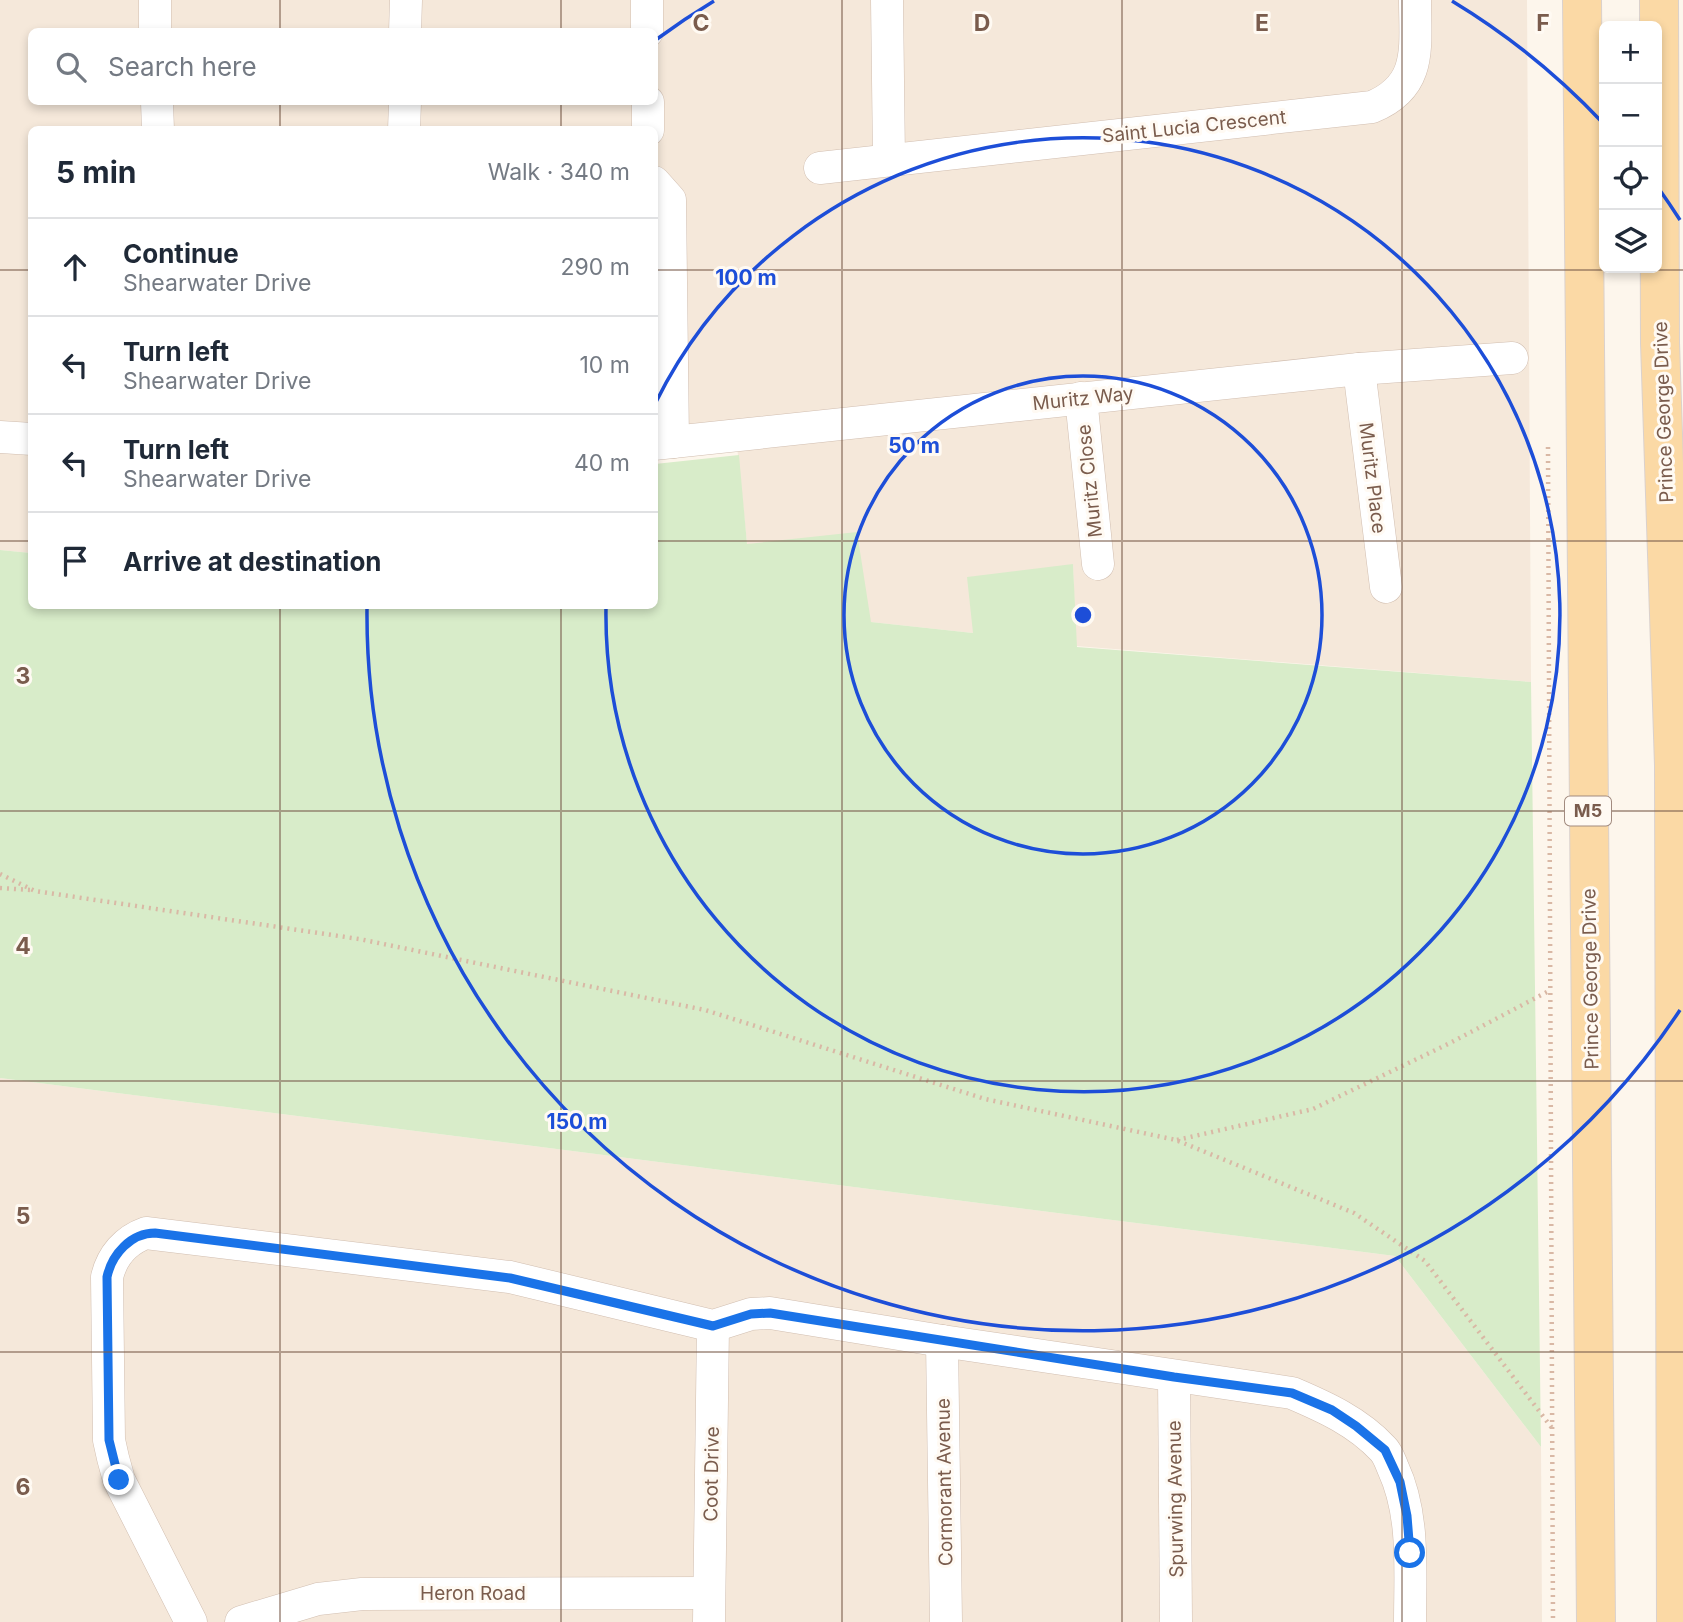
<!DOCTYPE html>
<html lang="en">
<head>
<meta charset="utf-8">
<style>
	body { margin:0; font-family:Inter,sans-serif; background:#f6f6f7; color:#1f2937 }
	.controls { position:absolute; right:21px; top:21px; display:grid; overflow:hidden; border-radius:10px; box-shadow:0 4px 10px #0003 }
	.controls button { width:63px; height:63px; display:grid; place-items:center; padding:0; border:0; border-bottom:2px solid #e0e1e3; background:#fff; color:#1f2937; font:35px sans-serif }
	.stop { position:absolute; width:21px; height:21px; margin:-16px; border:5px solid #1a73e8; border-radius:50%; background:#fff }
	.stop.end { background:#1a73e8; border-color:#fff; box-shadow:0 2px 7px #0008 }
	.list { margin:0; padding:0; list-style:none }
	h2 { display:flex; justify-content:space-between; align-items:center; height:91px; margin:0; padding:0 28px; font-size:30px }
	h2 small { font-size:23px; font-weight:400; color:#747a83 }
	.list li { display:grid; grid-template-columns:46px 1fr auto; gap:21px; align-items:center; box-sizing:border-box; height:98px; padding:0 28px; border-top:2px solid #e0e1e3 }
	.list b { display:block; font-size:26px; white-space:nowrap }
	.list p { margin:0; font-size:23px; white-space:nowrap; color:#747a83 }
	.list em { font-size:23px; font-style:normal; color:#747a83 }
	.icon { flex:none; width:38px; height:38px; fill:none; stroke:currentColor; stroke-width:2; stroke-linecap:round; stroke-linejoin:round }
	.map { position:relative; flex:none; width:1683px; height:1622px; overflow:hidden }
	.search { position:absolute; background:#fff; box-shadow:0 4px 10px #0003; left:28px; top:28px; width:630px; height:77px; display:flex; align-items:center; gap:18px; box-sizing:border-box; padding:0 24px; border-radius:10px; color:#747a83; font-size:26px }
	.panel { position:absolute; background:#fff; box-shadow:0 4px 10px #0003; left:28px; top:126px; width:630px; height:483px; border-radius:10px }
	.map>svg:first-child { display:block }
</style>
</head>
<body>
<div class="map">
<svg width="1683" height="1622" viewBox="0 0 1683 1622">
	<rect width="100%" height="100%" fill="#fdf6ec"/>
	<!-- residential -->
	<g fill="#f5e8da" fill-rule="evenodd">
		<path d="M 0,0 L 1527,0 L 1531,682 L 1076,646 L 1073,564 L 973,633 L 871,622 L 747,544 L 736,436 L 655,444 L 654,130 L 32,130 L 31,553 L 0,550 ZM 32,32 L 654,32 L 654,102 L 32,102 Z"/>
		<path d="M 0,1078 L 1395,1256 L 1541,1447 L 1542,1622 L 0,1622 Z"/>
	</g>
	<!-- green -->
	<path fill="#d8ecc9" d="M 739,455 L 747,544 L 857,532 L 871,622 L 973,633 L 967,577 L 1073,564 L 1077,647 L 1531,682 L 1541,1447 L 1395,1256 L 0,1078 L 0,550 L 31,553 L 32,606 L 654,606 L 655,464 Z"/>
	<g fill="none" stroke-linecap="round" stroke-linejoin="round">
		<defs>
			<g id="minor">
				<path d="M 155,0 L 155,32"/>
				<path d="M 647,0 L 647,32"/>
				<path d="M 887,0 L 889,159"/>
				<path d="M 405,32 L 406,0"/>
				<path d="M 157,102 L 158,130"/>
				<path d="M 648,102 L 648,130"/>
				<path d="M 404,130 L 405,102"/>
				<path d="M 820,168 L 1372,107 C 1423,86 1415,47 1415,0"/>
				<path d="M 654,182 L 670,200 L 673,442"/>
				<path d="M 1359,369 L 1386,587"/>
				<path d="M 1081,398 L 1098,564"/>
				<path d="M 0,437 L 32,439"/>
				<path d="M 654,444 L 1359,369 L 1512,358"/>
				<path d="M 942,1341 L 946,1622"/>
				<path d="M 1174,1377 L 1176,1622"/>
				<path d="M 191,1622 L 119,1480 L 113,1458 L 109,1440 L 107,1277 C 112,1256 126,1240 146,1233 L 510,1277 L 713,1326 L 751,1314 L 770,1313 L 942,1341 L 1292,1393 C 1325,1407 1358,1422 1383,1449 C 1388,1454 1390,1461 1393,1468 C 1415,1515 1410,1571 1410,1622"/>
				<path d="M 241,1622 L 318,1599 L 362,1594 L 709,1593"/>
				<path d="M 709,1622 L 713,1326"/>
			</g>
			<g id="primary">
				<path d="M 1582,0 L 1596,1622"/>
				<path d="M 1659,0 L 1660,343 L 1674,765 L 1676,1622"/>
			</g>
		</defs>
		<!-- minor casing -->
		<use href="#minor" stroke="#d1beb0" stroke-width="33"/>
		<!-- primary casing -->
		<use href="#primary" stroke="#dad1cd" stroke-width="40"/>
		<!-- path -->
		<g stroke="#d9b8a5" stroke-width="4.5" stroke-dasharray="2 5" stroke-linecap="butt">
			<path d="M 1548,447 L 1553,1622"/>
			<path d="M 0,874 L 35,891 L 359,939 L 705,1010 L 985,1099 L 1176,1140 L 1354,1213 L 1425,1261 L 1552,1428"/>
			<path d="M 0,888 L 31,890"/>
			<path d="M 1177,1140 L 1313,1109 L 1448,1044 L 1549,991"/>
		</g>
		<!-- minor -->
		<use href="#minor" stroke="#fff" stroke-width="32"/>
		<!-- primary -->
		<use href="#primary" stroke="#fbd9a5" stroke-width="38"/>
	</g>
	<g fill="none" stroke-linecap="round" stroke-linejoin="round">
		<!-- route -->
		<path stroke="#1a73e8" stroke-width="9" d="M 119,1480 L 109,1440 L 107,1277 C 112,1254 131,1233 155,1233 L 510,1278 L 713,1326 L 751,1314 L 770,1313 L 1174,1377 L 1292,1393 L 1332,1410 L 1356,1426 L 1385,1450 L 1400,1482 L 1407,1516 L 1410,1553"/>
	</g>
	<!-- grid -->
	<path fill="none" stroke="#7a5c4d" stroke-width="2" stroke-opacity="0.55" d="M 280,0 L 280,32M 561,0 L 561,32M 842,0 L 842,1622M 1122,0 L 1122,1622M 1402,0 L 1402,1622M 280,102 L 280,130M 561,102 L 561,130M 0,270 L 32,270M 654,270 L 1683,270M 0,541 L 32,541M 654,541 L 1683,541M 280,606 L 280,1622M 561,606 L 561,1622M 0,811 L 1683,811M 0,1081 L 1683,1081M 0,1352 L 1683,1352"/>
	<!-- distance rings -->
	<g fill="none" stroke="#1d4ed8" stroke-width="3.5">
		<circle cx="1083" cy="615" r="239"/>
		<path d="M656 402A477 477 0 1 1 606 607"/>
		<path d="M1680 1010A716 716 0 0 1 367 609M657 39A716 716 0 0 1 714 1M1452 1A716 716 0 0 1 1602 122M1659 189A716 716 0 0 1 1680 220"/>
	</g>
	<g text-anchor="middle" stroke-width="6" stroke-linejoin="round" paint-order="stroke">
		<!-- shield labels -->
		<rect fill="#fffaf3" stroke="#a28b7f" stroke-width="2" x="1565" y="796.5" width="46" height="29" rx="5"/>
		<g font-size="18" font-weight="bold" fill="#7a5c4d">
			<text x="1588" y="817">M5</text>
		</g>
		<!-- street labels -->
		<g font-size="19" fill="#7a5c4d" stroke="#fffaf3">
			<text transform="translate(1194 126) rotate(-6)" y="7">Saint Lucia Crescent</text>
			<text transform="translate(1083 398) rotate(-6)" y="7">Muritz Way</text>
			<text transform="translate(1663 412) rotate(-92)" y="7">Prince George Drive</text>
			<text transform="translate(1373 478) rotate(83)" y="7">Muritz Place</text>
			<text transform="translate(1089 481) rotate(-96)" y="7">Muritz Close</text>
			<text transform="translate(1590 979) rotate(-91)" y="7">Prince George Drive</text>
			<text transform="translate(711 1474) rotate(-89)" y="7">Coot Drive</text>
			<text transform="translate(944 1482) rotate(-91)" y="7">Cormorant Avenue</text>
			<text transform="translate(1175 1499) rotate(-91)" y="7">Spurwing Avenue</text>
			<text x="473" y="1600">Heron Road</text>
		</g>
	</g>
	<g font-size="23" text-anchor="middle" font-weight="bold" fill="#7a5c4d" stroke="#fffaf3" stroke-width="6" stroke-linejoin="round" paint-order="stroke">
		<text x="701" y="31">C</text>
		<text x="982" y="31">D</text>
		<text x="1262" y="31">E</text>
		<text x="1543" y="31">F</text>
		<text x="23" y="684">3</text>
		<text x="23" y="954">4</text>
		<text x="23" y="1224">5</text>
		<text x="23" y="1495">6</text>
	</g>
	<circle cx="1083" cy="615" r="10" fill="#1d4ed8" stroke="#fffaf3" stroke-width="3.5"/>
	<g font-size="21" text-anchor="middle" font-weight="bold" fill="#1d4ed8" stroke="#fffaf3" stroke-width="6" stroke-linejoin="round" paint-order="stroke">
		<text x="746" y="285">100 m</text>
		<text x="914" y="453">50 m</text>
		<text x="577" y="1129">150 m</text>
	</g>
</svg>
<div class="controls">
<button>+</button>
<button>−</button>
<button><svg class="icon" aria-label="locate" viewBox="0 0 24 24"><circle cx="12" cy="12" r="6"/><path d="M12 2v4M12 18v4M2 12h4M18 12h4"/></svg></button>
<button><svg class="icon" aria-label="layers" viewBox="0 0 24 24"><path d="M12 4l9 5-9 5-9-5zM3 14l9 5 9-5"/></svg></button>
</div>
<div class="stop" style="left:1410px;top:1553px"></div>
<div class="stop end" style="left:119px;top:1480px"></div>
<div class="search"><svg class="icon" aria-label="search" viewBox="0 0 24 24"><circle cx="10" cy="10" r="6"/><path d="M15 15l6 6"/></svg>Search here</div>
<section class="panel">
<h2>5 min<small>Walk · 340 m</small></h2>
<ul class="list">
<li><svg class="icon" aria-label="ahead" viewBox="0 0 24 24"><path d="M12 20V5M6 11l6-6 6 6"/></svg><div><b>Continue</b><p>Shearwater Drive</p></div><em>290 m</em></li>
<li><svg class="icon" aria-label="left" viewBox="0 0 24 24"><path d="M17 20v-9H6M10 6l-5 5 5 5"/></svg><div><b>Turn left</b><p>Shearwater Drive</p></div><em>10 m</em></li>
<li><svg class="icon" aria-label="left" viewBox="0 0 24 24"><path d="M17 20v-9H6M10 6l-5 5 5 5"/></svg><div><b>Turn left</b><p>Shearwater Drive</p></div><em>40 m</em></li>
<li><svg class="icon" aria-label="arrive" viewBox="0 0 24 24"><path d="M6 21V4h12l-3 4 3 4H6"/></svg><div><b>Arrive at destination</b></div></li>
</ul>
</section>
</div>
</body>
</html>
